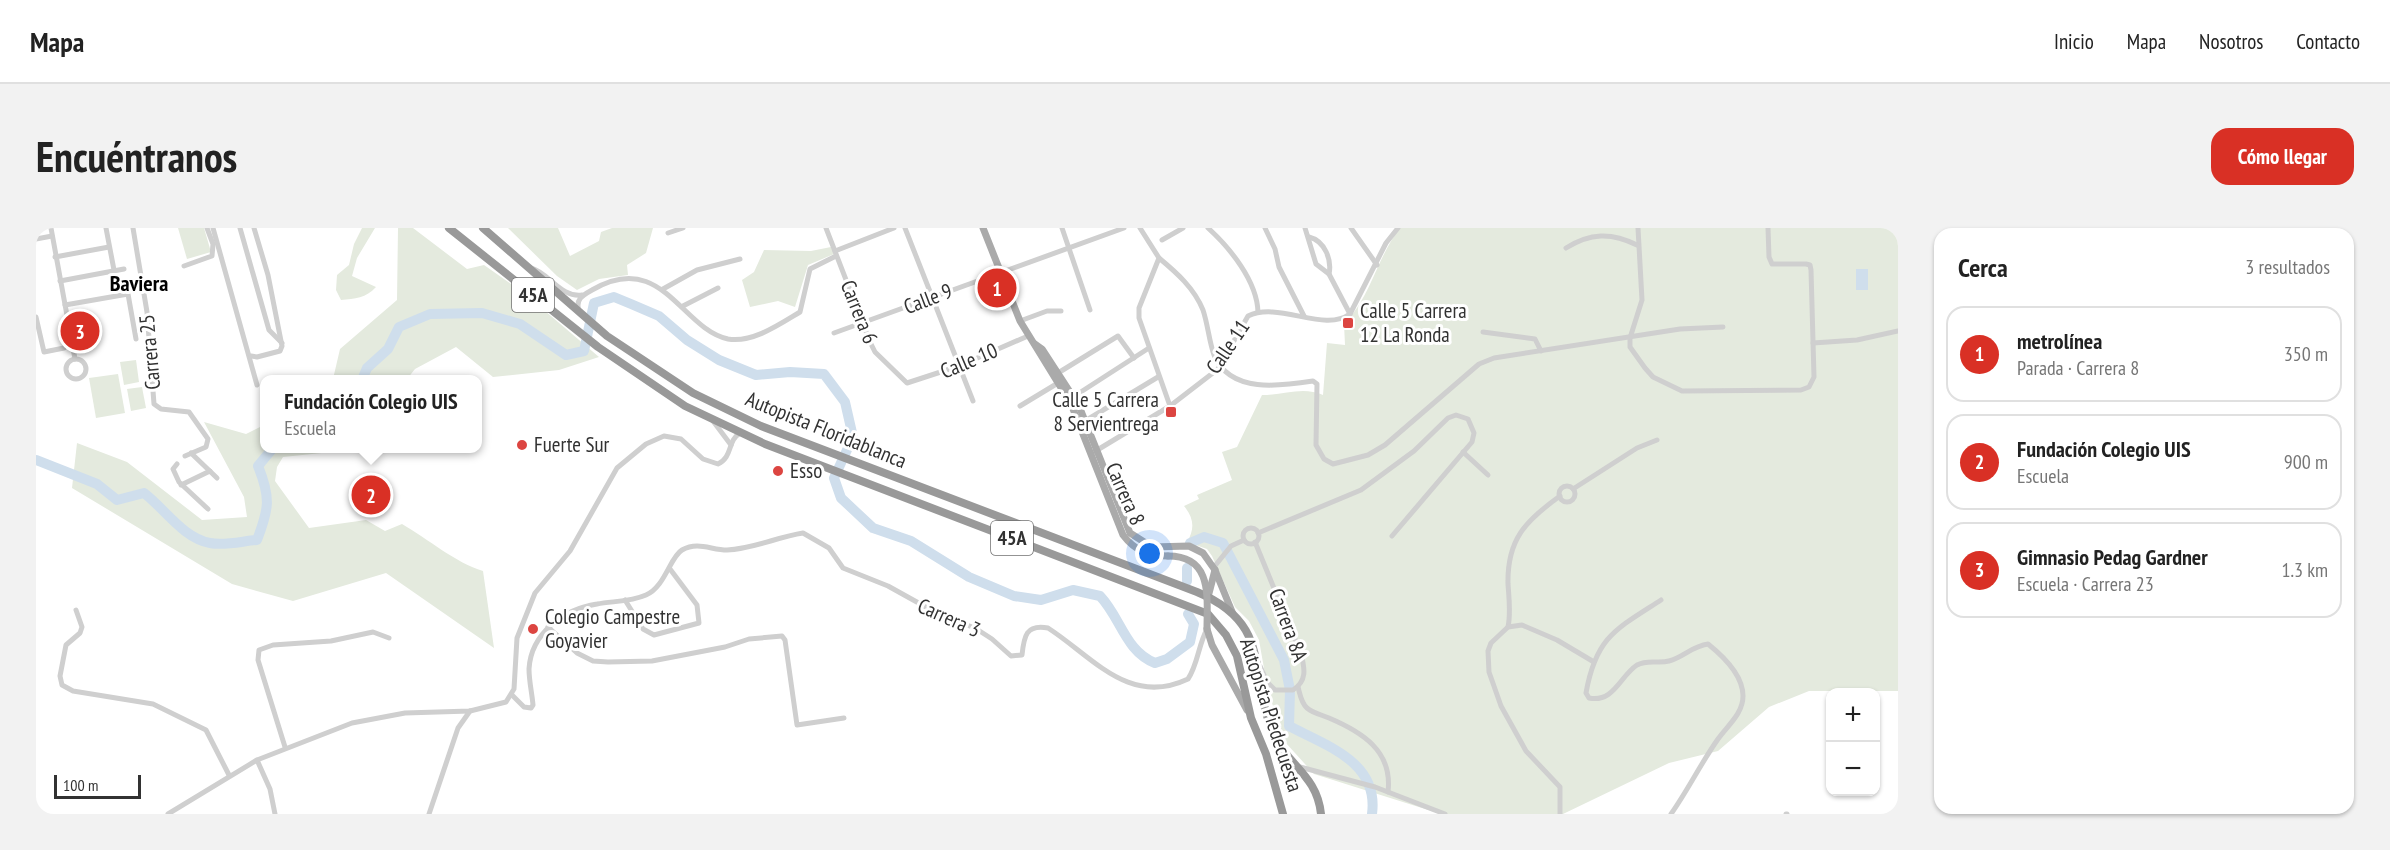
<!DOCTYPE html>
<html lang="es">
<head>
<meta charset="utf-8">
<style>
	body { margin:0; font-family:"PT Sans Narrow",sans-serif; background:#f2f2f2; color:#222 }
	.controls { position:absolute; right:18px; bottom:18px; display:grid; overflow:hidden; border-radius:12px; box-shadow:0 2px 4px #0004 }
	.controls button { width:54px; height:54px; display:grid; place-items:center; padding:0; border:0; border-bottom:2px solid #e0e0e0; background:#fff; color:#222; font:30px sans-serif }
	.scale { position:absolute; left:18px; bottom:15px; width:87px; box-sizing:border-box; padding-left:6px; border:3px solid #323232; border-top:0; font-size:16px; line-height:21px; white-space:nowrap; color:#323232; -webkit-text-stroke:4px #fff; paint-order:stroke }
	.you { position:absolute; left:1114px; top:326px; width:21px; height:21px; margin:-15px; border:4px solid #fff; border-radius:50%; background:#1a73e8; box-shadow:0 0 0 9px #1a73e833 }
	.badge { display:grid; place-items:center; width:39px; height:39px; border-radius:50%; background:#d93025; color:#fff; font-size:20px; font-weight:700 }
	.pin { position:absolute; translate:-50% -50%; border:3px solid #fff; box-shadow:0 2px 6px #0006 }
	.popup { position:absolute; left:224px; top:147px; width:222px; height:78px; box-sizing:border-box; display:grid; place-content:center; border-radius:12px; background:#fff; filter:drop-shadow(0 2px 4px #0005); font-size:20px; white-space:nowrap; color:#767676 }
	.popup b { font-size:22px; color:#222 }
	.popup::after { content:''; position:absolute; left:50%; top:100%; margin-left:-12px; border:12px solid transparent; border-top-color:#fff }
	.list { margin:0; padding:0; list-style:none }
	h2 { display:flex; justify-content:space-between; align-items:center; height:78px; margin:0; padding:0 24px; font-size:26px }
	h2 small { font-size:20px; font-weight:400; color:#767676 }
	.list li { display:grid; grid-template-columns:39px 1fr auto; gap:18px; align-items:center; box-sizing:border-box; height:96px; margin:0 12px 12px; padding:0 12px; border:2px solid #e0e0e0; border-radius:18px }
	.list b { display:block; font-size:22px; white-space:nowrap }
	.list p { margin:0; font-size:20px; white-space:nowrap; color:#767676 }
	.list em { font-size:20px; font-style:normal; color:#767676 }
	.map { position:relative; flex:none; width:1862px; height:586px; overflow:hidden; border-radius:18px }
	header { display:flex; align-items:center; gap:36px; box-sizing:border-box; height:84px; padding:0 30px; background:#fff; border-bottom:2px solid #e0e0e0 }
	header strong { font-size:28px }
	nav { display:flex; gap:33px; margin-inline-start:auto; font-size:21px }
	.intro { display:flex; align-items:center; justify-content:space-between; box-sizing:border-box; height:144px; padding:0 36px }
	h1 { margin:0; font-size:42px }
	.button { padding:15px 27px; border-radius:18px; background:#d93025; color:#fff; font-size:21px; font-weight:700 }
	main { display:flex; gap:36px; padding:0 36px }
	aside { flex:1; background:#fff; border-radius:18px; box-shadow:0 2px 4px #0004 }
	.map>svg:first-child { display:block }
</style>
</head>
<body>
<header>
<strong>Mapa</strong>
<nav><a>Inicio</a><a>Mapa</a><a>Nosotros</a><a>Contacto</a></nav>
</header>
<div class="intro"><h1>Encuéntranos</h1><a class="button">Cómo llegar</a></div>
<main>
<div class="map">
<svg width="1862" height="586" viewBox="0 0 1862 586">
	<rect width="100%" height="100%" fill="#fff"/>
	<!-- green -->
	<g fill="#e4eade">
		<path d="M 142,0 L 168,0 L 175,24 L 151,31 Z"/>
		<path d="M 326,0 L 339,0 L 321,30 L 316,48 L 340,59 C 330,70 319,71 305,72 L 300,62 L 301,47 L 313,37 L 318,16 Z"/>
		<path d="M 362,0 L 377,0 L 431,41 L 448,37 L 488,65 L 563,129 L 523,142 L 457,149 L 420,119 L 379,141 L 371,151 L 297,151 L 304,121 L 361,72 Z"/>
		<path d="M 472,0 L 522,0 L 534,28 L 563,13 L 565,4 L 576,0 L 617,0 L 610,25 L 591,37 L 592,47 L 563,51 L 541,62 L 521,48 Z"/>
		<path d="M 1364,0 L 1862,0 L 1862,463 L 1773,463 L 1733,479 L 1682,523 L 1633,535 L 1527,586 L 1405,586 L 1278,546 L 1249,514 L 1232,463 L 1223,412 L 1213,393 L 1199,379 L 1176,328 L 1171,321 L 1151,314 C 1159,301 1158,290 1148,278 L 1163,271 L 1161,267 L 1196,252 L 1186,224 L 1201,219 L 1226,167 C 1248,167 1267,158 1287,167 L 1291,115 L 1309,117 L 1308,96 C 1335,69 1341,29 1364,0 Z"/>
		<path d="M 795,19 L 798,26 L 772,37 L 759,79 L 742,73 L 714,79 L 706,52 L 718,44 L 728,22 L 775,23 Z"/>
		<path d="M 100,132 L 103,154 L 88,157 L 84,134 Z"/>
		<path d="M 82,146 L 89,185 L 60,190 L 53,150 Z"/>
		<path d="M 106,159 L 110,180 L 95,183 L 91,161 Z"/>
		<path d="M 168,194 L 210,206 L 228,197 L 228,220 L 308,221 L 305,223 L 247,229 L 241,239 L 239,253 L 273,300 L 330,292 L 349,303 L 366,296 C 392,311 420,335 447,343 L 458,420 L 350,345 L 257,373 L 196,356 L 36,260 L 41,215 L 91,234 L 166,292 L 211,289 L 208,269 Z"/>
	</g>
	<!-- water -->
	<rect fill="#cfdeec" x="1820" y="41" width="12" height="21"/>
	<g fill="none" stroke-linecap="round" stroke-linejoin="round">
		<!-- river -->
		<g stroke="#cfdeec" stroke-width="10">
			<path d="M 326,152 L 331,140 L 352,121 L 363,99 L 394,86 L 446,85 L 484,96 L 530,127 L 548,123 L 558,75 L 578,69 L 595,76 L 623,88 L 651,112 L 683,132 L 720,147 L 754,144 L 788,146 L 809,174 L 817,209 L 798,250 L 805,270 L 837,300 L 875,313 L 933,349 L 978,368 L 1005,372 L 1037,362 L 1064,368 C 1085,390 1089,423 1119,435 L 1131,431 L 1154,414 L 1158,396 L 1152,386"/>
			<path d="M 0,232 L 61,256 L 81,272 L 108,265 C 129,281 147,310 174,315 C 189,318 207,313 221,312 C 233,281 235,270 222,238 L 237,220"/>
			<path d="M 1154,315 L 1168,309 L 1187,315 L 1248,432 L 1254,462 L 1253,498 C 1291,518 1343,534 1336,586"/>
			<path d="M 1151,340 L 1151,353"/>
		</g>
		<!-- minor -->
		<g stroke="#cfcfcf" stroke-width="5">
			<path d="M 15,0 L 39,131"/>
			<path d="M 70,0 L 78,42"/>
			<path d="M 97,0 L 111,84 L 118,176 L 125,181 L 153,184 L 172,211 L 170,219 L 149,228"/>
			<path d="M 177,0 L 221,157"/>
			<path d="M 204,0 L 233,102 L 246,115"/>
			<path d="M 790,0 L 834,114 L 839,124 L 871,155 L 923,138 L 992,108"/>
			<path d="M 869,0 L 937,173"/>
			<path d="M 1026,0 L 1054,82"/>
			<path d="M 1104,0 L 1123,30 L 1103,80 L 1103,90 L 1134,178"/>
			<path d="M 1172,0 C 1194,20 1221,53 1222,84"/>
			<path d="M 1229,0 L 1239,21 L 1243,39 L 1268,88"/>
			<path d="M 1269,0 L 1280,36 L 1293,46 L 1314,86"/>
			<path d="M 1315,0 L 1341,37"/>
			<path d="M 1602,0 L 1606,72 L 1594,110 L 1594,119 L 1609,140 L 1617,149 L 1646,163 L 1765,162 L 1773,159 L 1778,149 L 1775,42 L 1774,37 L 1770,36 L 1736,36 L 1733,29 L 1732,0"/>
			<path d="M 632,5 L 647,0"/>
			<path d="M 1273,9 C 1289,13 1296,32 1293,46"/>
			<path d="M 0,11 L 16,8"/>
			<path d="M 1126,12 L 1147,0"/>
			<path d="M 1530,20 C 1554,5 1575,4 1601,17"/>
			<path d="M 799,23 L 858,0"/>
			<path d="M 19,29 L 73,19"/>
			<path d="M 1123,30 C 1141,45 1158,60 1167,82 C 1172,97 1173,113 1178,127 C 1194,166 1245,158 1277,153 L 1281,156 L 1280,217 L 1288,231 L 1297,236 L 1332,227 L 1349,217 L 1443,136 L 1458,130 L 1644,101 L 1687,99"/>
			<path d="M 148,38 L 176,28 L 177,16 L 171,0"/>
			<path d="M 495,40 C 513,45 525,70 546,67"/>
			<path d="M 24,53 L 88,41"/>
			<path d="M 627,61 L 661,42 L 704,31"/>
			<path d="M 29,77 L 92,66 L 100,111"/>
			<path d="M 647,78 L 682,60"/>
			<path d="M 543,83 C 539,71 547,67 556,62 C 626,21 645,101 692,111 C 717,115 744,96 764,84 L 774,41 L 800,28"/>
			<path d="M 0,89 L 8,124 L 28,120"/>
			<path d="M 984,93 L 1011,83 L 1025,83"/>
			<path d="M 1447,104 L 1499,111 L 1505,123"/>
			<path d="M 798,105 L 1088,0"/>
			<path d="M 1777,115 L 1821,112 L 1862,103"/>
			<path d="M 215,128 L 221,129 L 244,123 L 246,118 L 232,47 L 218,0"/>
			<circle cx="40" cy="141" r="10"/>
			<path d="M 1022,145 L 1082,108 L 1098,130"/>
			<path d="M 1037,169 L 1113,120"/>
			<path d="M 984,178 L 1022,155"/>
			<path d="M 677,193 L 695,217"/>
			<path d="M 1049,193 L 1122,149"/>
			<path d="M 1058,224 L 1134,178 L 1182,141 L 1212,88 C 1243,73 1288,105 1314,86 L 1350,15 L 1362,0"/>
			<path d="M 1427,224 L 1452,247"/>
			<path d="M 155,225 L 181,250"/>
			<path d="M 141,236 L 137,241 L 143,254 L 172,281"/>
			<path d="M 145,257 L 174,243"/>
			<circle cx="1531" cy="266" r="8"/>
			<path d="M 1537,261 L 1601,220 L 1621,212"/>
			<circle cx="1215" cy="308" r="8"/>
			<path d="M 1222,305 L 1325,262 L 1378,223 L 1412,190 L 1420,187 L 1432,191 L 1438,205 L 1436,214 L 1356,308"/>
			<path d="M 1219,314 L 1265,426 C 1269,441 1271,453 1257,462 L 1239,462 L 1231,454 L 1224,438"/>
			<path d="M 1178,339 L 1195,318 L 1208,312"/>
			<path d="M 589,372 L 607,401 L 618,407 L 663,395 L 661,377 L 634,341"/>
			<path d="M 1625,372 C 1580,401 1560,409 1550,465 L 1553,470 C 1578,475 1584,448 1601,437 C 1612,431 1622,436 1633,433 C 1648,429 1656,418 1672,416 C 1687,428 1707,447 1707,468 C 1707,486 1691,498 1682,511 C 1665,535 1652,562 1635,586"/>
			<path d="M 40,382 L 46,399 L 44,405 L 30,417 L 24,448 L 26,457 L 37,463 L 117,476 L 170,502 L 193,547"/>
			<path d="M 512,399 L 541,425 L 557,433 L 572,434 L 616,433 L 689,419 L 713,411 L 746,408 L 749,412 L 761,497 L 808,490"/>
			<path d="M 1472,399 C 1475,385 1473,371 1472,356 C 1471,312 1489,293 1524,268"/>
			<path d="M 1262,459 C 1264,466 1265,475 1271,480 C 1277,485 1286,487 1293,490 C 1326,504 1357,523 1352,564"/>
			<path d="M 476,467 L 488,479 L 495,480 L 497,477 C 496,465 493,453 493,441 C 495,405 528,381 561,376 C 577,373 594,374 610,367 C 629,359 634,329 646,322 C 662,313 675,322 691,322 C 717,321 741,309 767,305 L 793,320 L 807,340 L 852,358 L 906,388 L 939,400 L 956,411 L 975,428 L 986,427 C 988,408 990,396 1012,400 C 1057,429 1093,479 1152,451 C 1162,436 1162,418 1171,401"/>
			<path d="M 249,519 L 222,432 L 223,422 L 237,417 L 295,413 L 337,404 L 353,410"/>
			<path d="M 221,532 L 234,561 L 239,586"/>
			<path d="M 1264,539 L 1339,559 L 1409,586"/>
			<path d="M 132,586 L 221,532 L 316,495 L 369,485 L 434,483 L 470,474 L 478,461 L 481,410 L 499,365 L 534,323 L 581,240 L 610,216 L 628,208 L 645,211 L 667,231 L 682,236 C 697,229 691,213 704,205"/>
			<path d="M 393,586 L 422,500 L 434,483"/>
			<path d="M 1524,586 L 1524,559 L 1490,523 L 1465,478 L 1453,444 L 1452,423 L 1455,415 L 1472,399 L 1486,397 L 1521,412 L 1558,434"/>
			<path d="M 1750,586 L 1751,586"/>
		</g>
		<!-- major -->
		<g stroke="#aaa" stroke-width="7">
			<path d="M 947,0 L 984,93 L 1035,176 L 1087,307 C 1099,323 1113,328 1132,328"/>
			<path d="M 999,116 L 1006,121 L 1043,178 L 1094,305 L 1116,319 L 1153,318 L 1167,325 L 1179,342 L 1197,386"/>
			<path d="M 1172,369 L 1179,342"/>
			<path d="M 1171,401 L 1176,417 L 1211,482"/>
		</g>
		<!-- highway -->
		<g stroke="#999" stroke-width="8">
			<path d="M 413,0 L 562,119 L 649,178 L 729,216 L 1172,386 L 1190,407 L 1201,428 L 1215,490 L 1230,526 L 1247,586"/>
			<path d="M 447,0 L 571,108 L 657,165 L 725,198 L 1161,364 C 1240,397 1210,448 1239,509 C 1254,539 1281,548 1285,586"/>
		</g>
		<!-- major-bridge -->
		<path stroke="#aaa" stroke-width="7" d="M 1132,328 C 1177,328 1171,369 1171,401"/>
	</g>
	<!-- markers -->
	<g fill="#dc4541" stroke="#fff" stroke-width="2">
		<rect x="1306" y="89" width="12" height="12" rx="3"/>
		<rect x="1129" y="178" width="12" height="12" rx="3"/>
		<circle cx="486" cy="217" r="6"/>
		<circle cx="742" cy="243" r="6"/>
		<circle cx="497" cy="401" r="6"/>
	</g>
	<g text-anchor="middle" stroke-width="6" stroke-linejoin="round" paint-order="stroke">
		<!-- shield labels -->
		<g fill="#fff" stroke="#707070" stroke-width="1.5">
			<rect x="476" y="50" width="42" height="34" rx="4.5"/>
			<rect x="955" y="293" width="42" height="34" rx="4.5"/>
		</g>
		<g font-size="20" font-weight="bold" fill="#323232">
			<text x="497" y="74">45A</text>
			<text x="976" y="317">45A</text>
		</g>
		<!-- street labels -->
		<g font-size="21" fill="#323232" stroke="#fff">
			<text transform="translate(892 71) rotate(-21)" y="7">Calle 9</text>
			<text transform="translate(823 84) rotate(68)" y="7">Carrera 6</text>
			<text transform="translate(1192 119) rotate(-56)" y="7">Calle 11</text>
			<text transform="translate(114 124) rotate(-95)" y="7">Carrera 25</text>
			<text transform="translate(933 133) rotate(-23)" y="7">Calle 10</text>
			<text transform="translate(790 202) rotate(22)" y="7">Autopista Floridablanca</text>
			<text transform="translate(1089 266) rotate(66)" y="7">Carrera 8</text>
			<text transform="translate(913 390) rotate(24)" y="7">Carrera 3</text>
			<text transform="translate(1252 397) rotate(70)" y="7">Carrera 8A</text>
			<text transform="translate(1235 487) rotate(72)" y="7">Autopista Piedecuesta</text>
		</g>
		<!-- poi labels -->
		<g font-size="21" fill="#323232" stroke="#fff" text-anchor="start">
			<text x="1324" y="90">Calle 5 Carrera<tspan x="1324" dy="24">12 La Ronda</tspan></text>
			<text x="1123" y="179" text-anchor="end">Calle 5 Carrera<tspan x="1123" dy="24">8 Servientrega</tspan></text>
			<text x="498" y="224">Fuerte Sur</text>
			<text x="754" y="250">Esso</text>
			<text x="509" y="396">Colegio Campestre<tspan x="509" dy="24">Goyavier</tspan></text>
		</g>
		<!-- neighbourhood labels -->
		<g font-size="22" font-weight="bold" fill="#000" stroke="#fff">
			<text x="103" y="63">Baviera</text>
		</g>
	</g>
</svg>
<div class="controls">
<button>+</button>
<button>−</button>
</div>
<div class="scale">100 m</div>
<div class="you"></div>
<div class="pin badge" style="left:961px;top:60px">1</div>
<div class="pin badge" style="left:335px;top:267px">2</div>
<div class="popup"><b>Fundación Colegio UIS</b>Escuela</div>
<div class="pin badge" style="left:44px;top:103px">3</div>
</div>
<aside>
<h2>Cerca<small>3 resultados</small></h2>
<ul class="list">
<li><span class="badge">1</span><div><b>metrolínea</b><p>Parada · Carrera 8</p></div><em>350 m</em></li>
<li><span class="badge">2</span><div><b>Fundación Colegio UIS</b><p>Escuela</p></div><em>900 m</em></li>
<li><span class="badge">3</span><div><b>Gimnasio Pedag Gardner</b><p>Escuela · Carrera 23</p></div><em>1.3 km</em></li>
</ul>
</aside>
</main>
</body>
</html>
